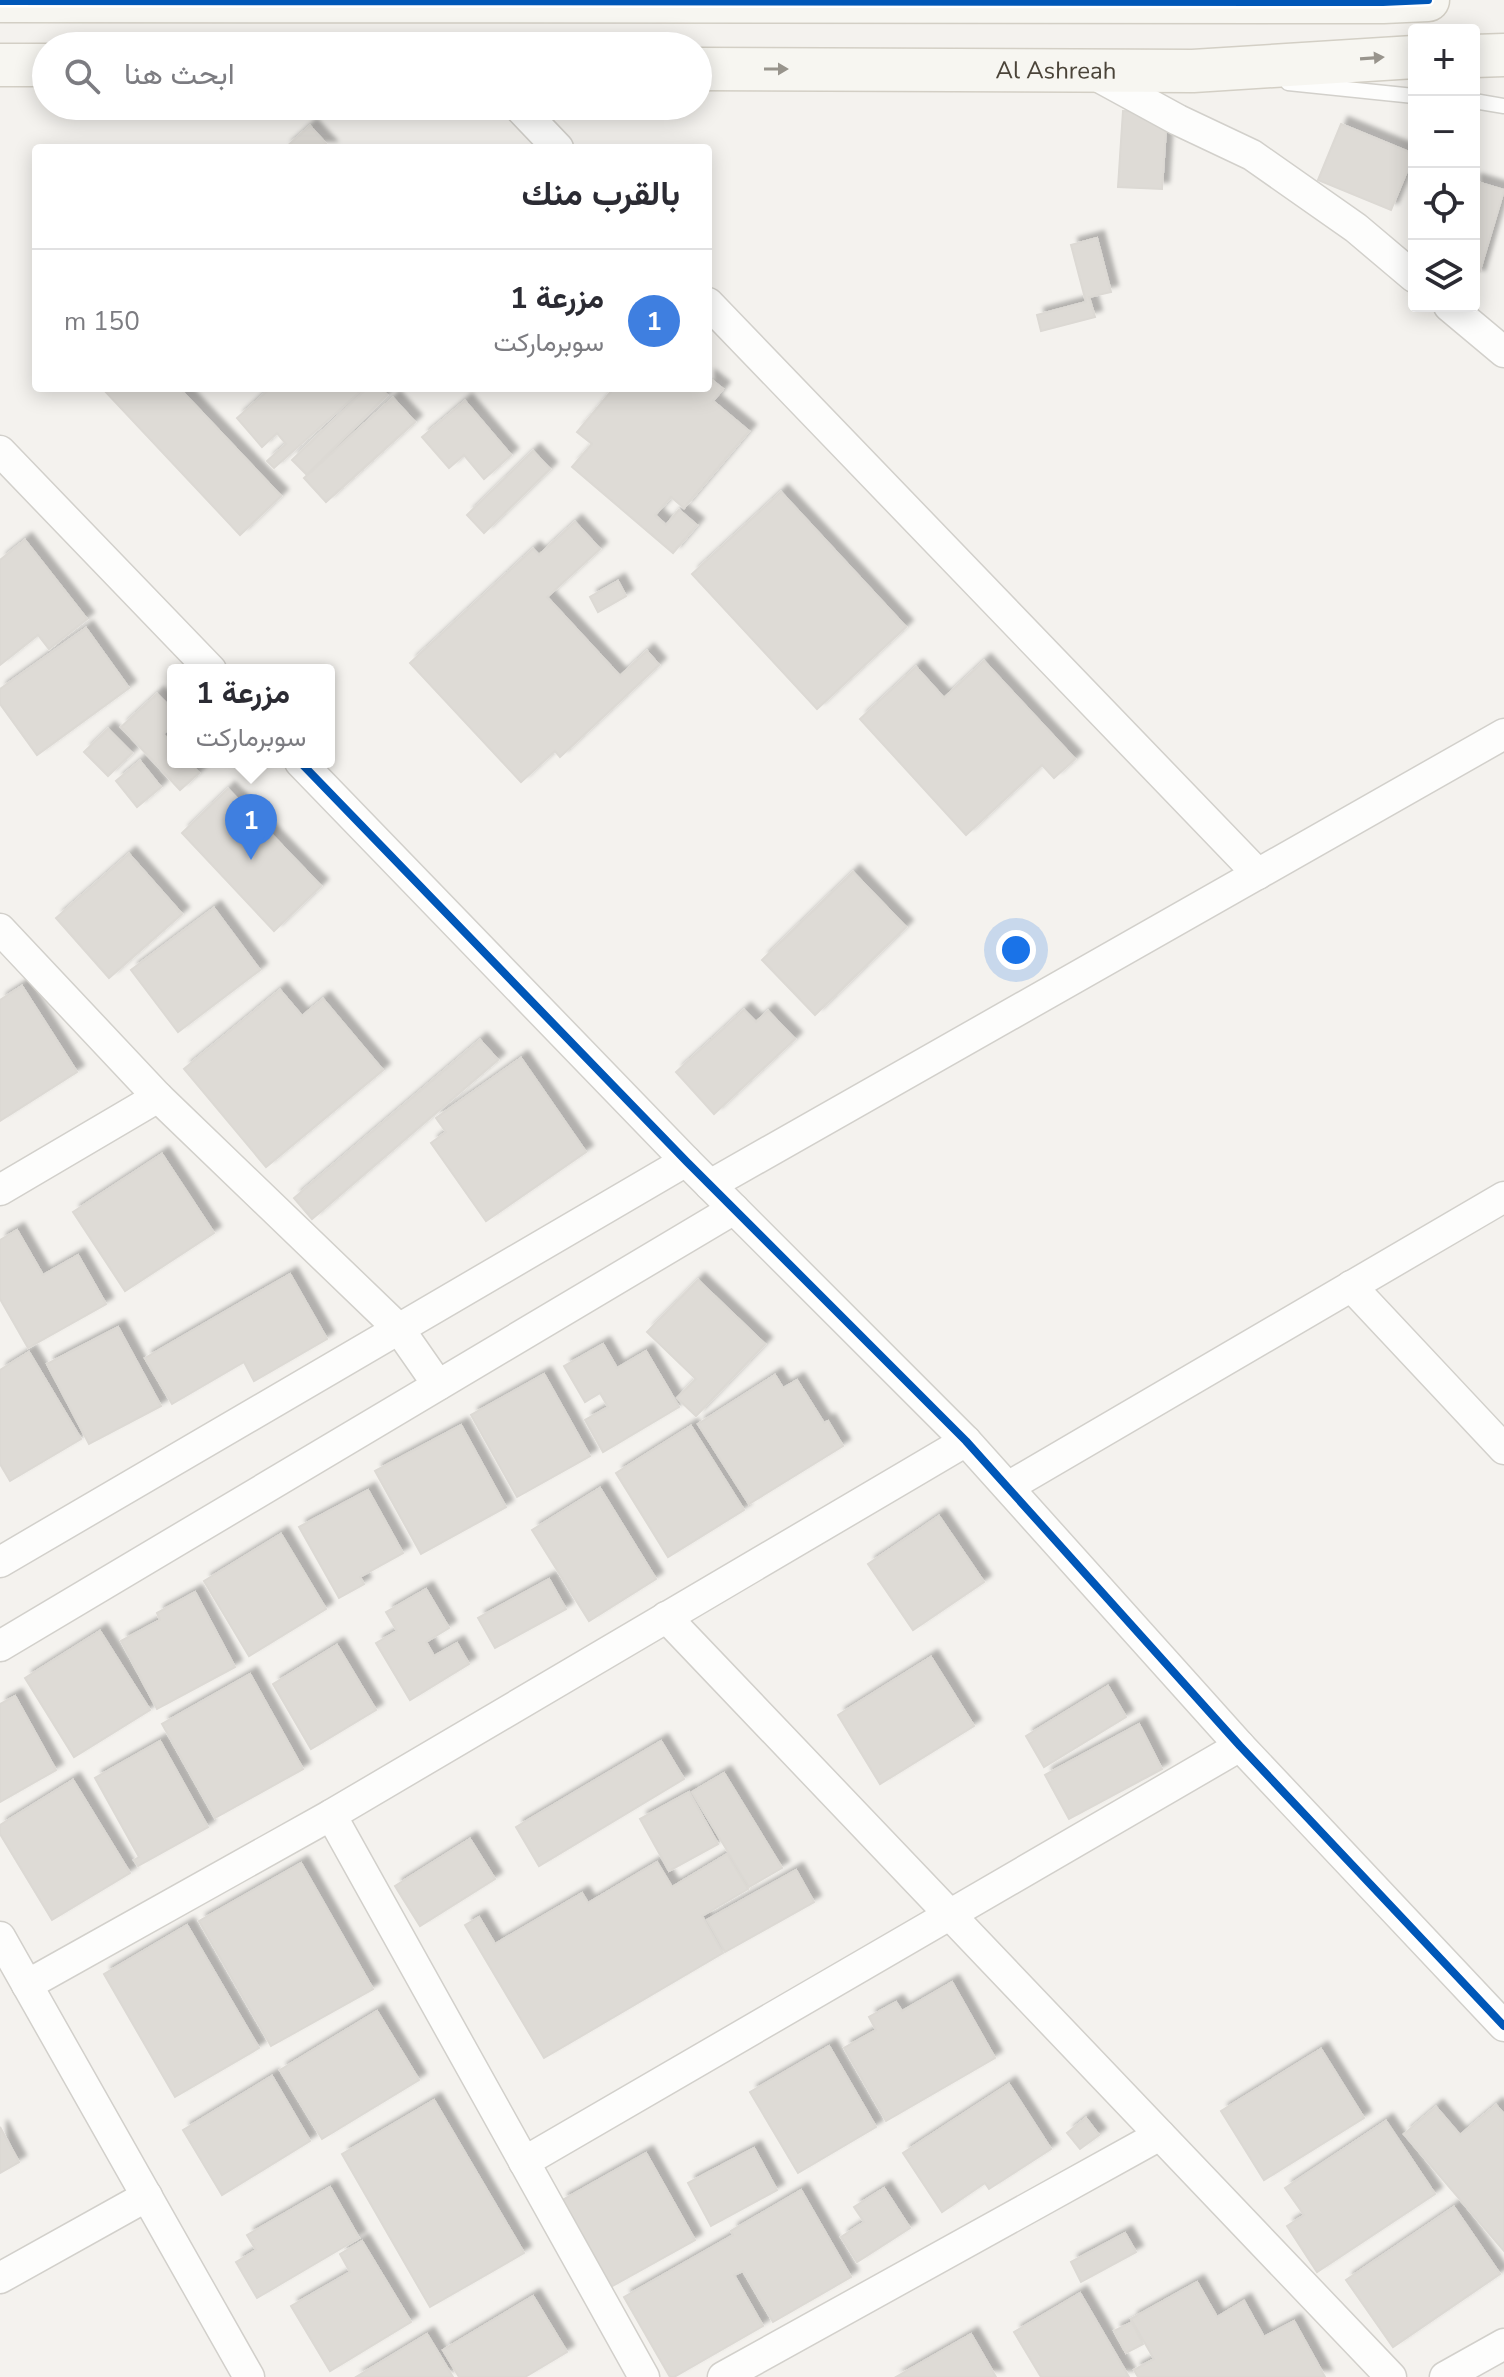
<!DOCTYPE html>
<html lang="ar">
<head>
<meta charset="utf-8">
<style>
	body { margin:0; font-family:"Nunito Sans",Vazirmatn,sans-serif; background:#f7f7f7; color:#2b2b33; direction:rtl }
	.controls { position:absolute; right:24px; top:24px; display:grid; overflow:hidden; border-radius:8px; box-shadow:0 4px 20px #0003 }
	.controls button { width:72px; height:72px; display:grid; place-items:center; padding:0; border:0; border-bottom:2px solid #e1e1e2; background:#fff; color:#2b2b33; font:40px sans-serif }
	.you { position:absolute; left:1016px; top:950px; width:28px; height:28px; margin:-20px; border:6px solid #fff; border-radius:50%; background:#1a73e8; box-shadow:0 0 0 12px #1a73e833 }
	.badge { display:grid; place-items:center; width:52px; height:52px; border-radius:50%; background:#2563eb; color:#fff; font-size:26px; font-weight:700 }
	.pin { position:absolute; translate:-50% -66px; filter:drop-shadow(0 2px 4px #0008) }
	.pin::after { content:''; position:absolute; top:42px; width:28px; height:24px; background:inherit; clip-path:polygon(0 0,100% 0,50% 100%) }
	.popup { position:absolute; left:167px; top:664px; width:168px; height:104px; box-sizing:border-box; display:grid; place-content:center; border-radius:8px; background:#fff; filter:drop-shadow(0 2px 6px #0005); font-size:26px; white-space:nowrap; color:#7c7c81 }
	.popup b { font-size:30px; color:#2b2b33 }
	.popup::after { content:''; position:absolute; left:50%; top:100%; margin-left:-16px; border:16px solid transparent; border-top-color:#fff }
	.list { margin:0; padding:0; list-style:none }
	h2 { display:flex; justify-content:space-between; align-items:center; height:104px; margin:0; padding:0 32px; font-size:34px }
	h2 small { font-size:26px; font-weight:400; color:#7c7c81 }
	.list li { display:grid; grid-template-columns:52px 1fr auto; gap:24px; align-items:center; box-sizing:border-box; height:144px; padding:0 32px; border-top:2px solid #e1e1e2 }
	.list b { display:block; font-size:30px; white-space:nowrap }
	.list p { margin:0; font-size:26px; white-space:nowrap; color:#7c7c81 }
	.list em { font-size:26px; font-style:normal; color:#7c7c81 }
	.icon { flex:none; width:44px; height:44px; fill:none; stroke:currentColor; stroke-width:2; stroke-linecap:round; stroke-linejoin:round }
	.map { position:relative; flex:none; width:1504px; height:2377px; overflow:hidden; direction:ltr }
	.search { position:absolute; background:#fff; box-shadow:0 4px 20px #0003; left:32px; top:32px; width:680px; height:88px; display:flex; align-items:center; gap:20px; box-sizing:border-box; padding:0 28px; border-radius:44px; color:#7c7c81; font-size:30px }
	.panel { position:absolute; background:#fff; box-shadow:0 4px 20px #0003; left:32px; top:144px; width:680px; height:248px; border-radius:8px; direction:rtl }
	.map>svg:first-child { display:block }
</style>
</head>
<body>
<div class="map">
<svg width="1504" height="2377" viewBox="0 0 1504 2377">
	<defs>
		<filter id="shadow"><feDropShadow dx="7" dy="-7" stdDeviation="2" flood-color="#0004"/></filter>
	</defs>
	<rect width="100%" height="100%" fill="#f4f2ee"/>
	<!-- building -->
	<g fill="#dedbd6" stroke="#dcd9d4" stroke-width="2" filter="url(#shadow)">
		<path d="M 1123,111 L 1167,114 L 1162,189 L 1118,187 Z"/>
		<path d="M 1341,124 L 1414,154 L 1391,210 L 1318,180 Z"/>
		<path d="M 310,126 L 330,148 L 285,148 Z"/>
		<path d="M 1474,181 L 1504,190 L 1478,277 L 1474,276 Z"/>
		<path d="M 1097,238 L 1111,292 L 1089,297 L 1095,317 L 1041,331 L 1037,315 L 1086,302 L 1071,245 Z"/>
		<path d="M 708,377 L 723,389 L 713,401 L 749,431 L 684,508 L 671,497 L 655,515 L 666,525 L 679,510 L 697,525 L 673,553 L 572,467 L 592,444 L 577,432 L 614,388 L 708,388 Z"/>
		<path d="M 102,388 L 179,388 L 281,496 L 240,535 Z"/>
		<path d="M 271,388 L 364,388 L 274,468 L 267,461 L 286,444 L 277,433 L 262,447 L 237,418 Z"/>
		<path d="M 367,388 L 380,388 L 387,395 L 307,475 L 292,460 Z"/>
		<path d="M 393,398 L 415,422 L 326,502 L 304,478 Z"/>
		<path d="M 465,401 L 511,455 L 484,479 L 464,455 L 449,468 L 422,437 Z"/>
		<path d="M 533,451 L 550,469 L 484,533 L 467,515 Z"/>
		<path d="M 781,492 L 906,627 L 817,709 L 692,574 Z"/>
		<path d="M 575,522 L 600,549 L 547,597 L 620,676 L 647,651 L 659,665 L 560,757 L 555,751 L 521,782 L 410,663 L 533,549 L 539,555 Z"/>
		<path d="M 25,540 L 87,619 L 49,649 L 38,635 L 0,665 L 0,560 Z"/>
		<path d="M 618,581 L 626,596 L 598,612 L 590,597 Z"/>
		<path d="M 86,628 L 129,688 L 37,755 L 0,704 L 0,689 Z"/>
		<path d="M 984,661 L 1075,759 L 1054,778 L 1042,765 L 966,835 L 860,719 L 916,667 L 944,698 Z"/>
		<path d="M 157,694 L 173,710 L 173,725 L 163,734 L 173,745 L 173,762 L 189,762 L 199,773 L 180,790 L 121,727 Z"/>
		<path d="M 108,729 L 132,753 L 108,776 L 84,752 Z"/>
		<path d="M 140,761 L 161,787 L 137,807 L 116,781 Z"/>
		<path d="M 228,789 L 321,886 L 274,931 L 182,833 Z"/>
		<path d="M 129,854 L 182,914 L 109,978 L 56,918 Z"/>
		<path d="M 853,872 L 906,927 L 815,1015 L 762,960 Z"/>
		<path d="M 214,908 L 260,970 L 178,1032 L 131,970 Z"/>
		<path d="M 22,986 L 77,1072 L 0,1121 L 0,1000 Z"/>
		<path d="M 280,990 L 302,1016 L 323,999 L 383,1070 L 266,1167 L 184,1069 Z"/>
		<path d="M 744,1010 L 756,1022 L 768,1011 L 795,1039 L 714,1114 L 676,1072 Z"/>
		<path d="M 480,1040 L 498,1060 L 312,1219 L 294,1198 Z"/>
		<path d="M 521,1058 L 586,1152 L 486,1221 L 431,1143 L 446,1132 L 436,1118 Z"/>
		<path d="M 162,1154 L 214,1233 L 125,1291 L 73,1212 Z"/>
		<path d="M 17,1230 L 43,1275 L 78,1255 L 106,1304 L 28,1348 L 0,1299 L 0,1240 Z"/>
		<path d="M 290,1274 L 327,1339 L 254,1381 L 244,1362 L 172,1404 L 145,1358 Z"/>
		<path d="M 698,1280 L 765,1344 L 696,1416 L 677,1398 L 696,1379 L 647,1332 Z"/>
		<path d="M 118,1327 L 161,1406 L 89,1444 L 47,1364 Z"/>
		<path d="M 603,1344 L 617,1368 L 646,1351 L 679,1407 L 603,1452 L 585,1420 L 608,1407 L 600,1393 L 585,1402 L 564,1366 Z"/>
		<path d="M 29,1352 L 81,1439 L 10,1481 L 0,1464 L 0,1370 Z"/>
		<path d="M 544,1374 L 590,1456 L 517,1497 L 471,1415 Z"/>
		<path d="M 775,1375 L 783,1388 L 797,1380 L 824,1423 L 828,1421 L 843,1446 L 749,1504 L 698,1424 Z"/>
		<path d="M 461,1425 L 506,1507 L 421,1554 L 375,1471 Z"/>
		<path d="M 691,1426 L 744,1510 L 668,1557 L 616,1473 Z"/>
		<path d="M 600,1488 L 656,1579 L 589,1621 L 532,1530 Z"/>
		<path d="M 368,1490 L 403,1553 L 360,1577 L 364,1584 L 339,1598 L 299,1527 Z"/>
		<path d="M 939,1516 L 984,1582 L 913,1630 L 868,1564 Z"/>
		<path d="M 281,1534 L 326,1609 L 249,1656 L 204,1581 Z"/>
		<path d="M 549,1579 L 566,1609 L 495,1648 L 478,1618 Z"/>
		<path d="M 426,1589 L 449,1628 L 426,1642 L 434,1656 L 457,1643 L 469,1664 L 410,1700 L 376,1643 L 397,1631 L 386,1612 Z"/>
		<path d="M 195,1592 L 235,1667 L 157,1709 L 121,1641 L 160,1620 L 157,1613 Z"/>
		<path d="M 100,1631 L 150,1710 L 74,1757 L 25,1678 Z"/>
		<path d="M 337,1645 L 376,1710 L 311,1749 L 273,1684 Z"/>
		<path d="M 931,1657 L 974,1726 L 880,1784 L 838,1715 Z"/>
		<path d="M 250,1674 L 303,1769 L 215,1818 L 162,1724 Z"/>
		<path d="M 1108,1686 L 1126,1717 L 1044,1767 L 1026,1736 Z"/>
		<path d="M 15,1696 L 56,1770 L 0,1802 L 0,1704 Z"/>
		<path d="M 1139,1724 L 1162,1769 L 1069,1819 L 1045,1775 Z"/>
		<path d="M 160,1741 L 208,1827 L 138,1866 L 134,1860 L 139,1857 L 95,1778 Z"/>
		<path d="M 661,1741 L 684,1779 L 539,1866 L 516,1827 Z"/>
		<path d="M 724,1773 L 782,1868 L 749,1887 L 692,1792 Z"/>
		<path d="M 73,1780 L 130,1873 L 52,1920 L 0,1834 L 0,1825 Z"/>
		<path d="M 689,1792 L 718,1844 L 669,1871 L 640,1819 Z"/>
		<path d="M 470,1839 L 495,1879 L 420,1926 L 395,1886 Z"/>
		<path d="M 727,1854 L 748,1889 L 702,1916 L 723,1953 L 544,2058 L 465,1925 L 479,1917 L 495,1944 L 582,1893 L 588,1903 L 657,1862 L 672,1887 Z"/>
		<path d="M 301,1863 L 373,1989 L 271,2046 L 199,1921 Z"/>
		<path d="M 796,1870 L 814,1902 L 725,1952 L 707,1920 Z"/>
		<path d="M 187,1925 L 259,2048 L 175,2097 L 104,1974 Z"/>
		<path d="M 952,1982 L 995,2058 L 886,2121 L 844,2048 L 876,2030 L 869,2017 L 896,2002 L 902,2011 Z"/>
		<path d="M 377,2011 L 419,2080 L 322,2139 L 280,2070 Z"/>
		<path d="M 829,2046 L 876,2127 L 798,2173 L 750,2092 Z"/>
		<path d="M 1321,2049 L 1364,2118 L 1264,2180 L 1221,2111 Z"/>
		<path d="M 272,2076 L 310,2141 L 222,2195 L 183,2130 Z"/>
		<path d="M 1009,2084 L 1051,2149 L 989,2189 L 985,2183 L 942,2212 L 903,2153 Z"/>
		<path d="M 434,2100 L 524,2253 L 430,2307 L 342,2154 Z"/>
		<path d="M 1496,2105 L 1504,2114 L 1504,2251 L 1404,2134 L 1436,2107 L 1460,2135 Z"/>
		<path d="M 1086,2118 L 1099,2135 L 1080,2149 L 1067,2133 Z"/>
		<path d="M 1386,2121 L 1435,2194 L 1317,2272 L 1287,2226 L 1304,2215 L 1285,2188 Z"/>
		<path d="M 0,2127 L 19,2162 L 0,2173 Z"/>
		<path d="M 754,2148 L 777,2190 L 711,2226 L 688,2183 Z"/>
		<path d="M 646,2153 L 695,2240 L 609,2288 L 561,2201 Z"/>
		<path d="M 330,2187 L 359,2238 L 257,2298 L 236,2262 L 256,2250 L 247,2235 Z"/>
		<path d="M 884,2188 L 910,2228 L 857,2262 L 841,2237 L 864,2222 L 854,2207 Z"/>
		<path d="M 801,2190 L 851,2277 L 773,2322 L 743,2271 L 734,2275 L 763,2326 L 674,2377 L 670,2377 L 624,2297 L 733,2235 L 731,2231 Z"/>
		<path d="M 1454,2207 L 1500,2274 L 1393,2347 L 1346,2280 Z"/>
		<path d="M 1125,2233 L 1136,2252 L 1081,2282 L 1071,2262 Z"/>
		<path d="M 362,2241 L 411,2322 L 330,2371 L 291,2306 L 350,2272 L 340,2254 Z"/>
		<path d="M 1197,2282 L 1217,2317 L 1244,2301 L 1264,2337 L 1294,2321 L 1325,2377 L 1138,2377 L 1134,2370 L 1154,2359 L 1131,2319 Z"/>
		<path d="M 1080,2293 L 1129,2377 L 1041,2377 L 1014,2332 Z"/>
		<path d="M 533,2296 L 567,2352 L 525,2377 L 459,2377 L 443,2350 Z"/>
		<path d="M 1132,2322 L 1143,2344 L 1126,2353 L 1114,2331 Z"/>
		<path d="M 427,2334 L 453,2377 L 356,2377 Z"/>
		<path d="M 971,2334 L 996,2377 L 896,2377 Z"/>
	</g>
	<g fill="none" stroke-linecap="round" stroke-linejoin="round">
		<defs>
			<g id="lane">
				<path d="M 1288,83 L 1414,96"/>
				<path d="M 1474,101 L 1504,106"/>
			</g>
			<g id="street">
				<path d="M 1092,73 L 1178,120 L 1252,155 L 1356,228 L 1414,277"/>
				<path d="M 518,106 L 558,148"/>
				<path d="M 708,303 L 1258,874"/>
				<path d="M 1449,306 L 1504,352"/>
				<path d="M 0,451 L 211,670"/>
				<path d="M 300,762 L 686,1161 L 966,1441 L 1240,1746 L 1504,2026"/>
				<path d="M 0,929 L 158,1097 L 399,1329 L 438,1385"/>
				<path d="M 710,1185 L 1504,734"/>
				<path d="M 0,1190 L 158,1097"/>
				<path d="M 1351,1286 L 1504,1449"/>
				<path d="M 1008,1487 L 1504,1197"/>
				<path d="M 0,1562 L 686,1161"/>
				<path d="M 666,1617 L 1391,2377"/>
				<path d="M 0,1646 L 734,1209"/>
				<path d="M 331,1815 L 644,2377"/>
				<path d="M 0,1937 L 249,2377"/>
				<path d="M 27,1985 L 331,1815 L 966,1441"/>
				<path d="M 524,2162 L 1240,1746"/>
				<path d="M 0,2278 L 147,2196"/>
				<path d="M 723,2377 L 1160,2135"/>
				<path d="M 1445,2377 L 1504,2344"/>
			</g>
			<g id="secondary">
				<path d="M 0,1 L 1383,2 L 1428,0"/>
				<path d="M 1474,56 L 1504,55"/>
				<path d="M 0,65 L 46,65"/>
				<path id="s1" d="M 698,69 L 1193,71 L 1414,57"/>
			</g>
		</defs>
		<!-- lane casing -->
		<use href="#lane" stroke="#d2d0cb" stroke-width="17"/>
		<!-- street casing -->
		<use href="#street" stroke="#d2d0cb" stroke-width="33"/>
		<!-- secondary casing -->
		<use href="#secondary" stroke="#d3cfc5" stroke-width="45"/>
		<!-- lane -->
		<use href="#lane" stroke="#fdfdfc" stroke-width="14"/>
		<!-- street -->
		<use href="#street" stroke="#fdfdfc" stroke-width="30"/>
		<!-- secondary -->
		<use href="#secondary" stroke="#f7f6f1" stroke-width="42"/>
		<defs>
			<g id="cycleway">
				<path d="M 0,1 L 1383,2 L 1428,0"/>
				<path d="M 300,762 L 686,1161 L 966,1441 L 1240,1746 L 1504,2026"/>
			</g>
		</defs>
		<!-- cycleway casing -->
		<use href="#cycleway" stroke="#fff" stroke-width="13"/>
		<!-- cycleway -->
		<use href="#cycleway" stroke="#0057b8" stroke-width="8"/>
	</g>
	<!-- one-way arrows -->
	<defs><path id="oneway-solid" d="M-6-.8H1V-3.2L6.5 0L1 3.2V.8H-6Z" transform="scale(2)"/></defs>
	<g fill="#98948c">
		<use href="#oneway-solid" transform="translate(1372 58) rotate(-4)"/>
		<use href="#oneway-solid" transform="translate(776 69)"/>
	</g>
	<g text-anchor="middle" stroke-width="7" stroke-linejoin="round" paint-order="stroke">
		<!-- street labels -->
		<g font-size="24" fill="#4b4439" stroke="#fff">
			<text dy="8" stroke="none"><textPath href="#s1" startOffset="358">Al Ashreah</textPath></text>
		</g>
	</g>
</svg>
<div class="controls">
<button>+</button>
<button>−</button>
<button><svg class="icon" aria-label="locate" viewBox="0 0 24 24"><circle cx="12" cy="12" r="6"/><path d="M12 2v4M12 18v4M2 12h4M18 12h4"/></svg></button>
<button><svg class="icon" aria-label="layers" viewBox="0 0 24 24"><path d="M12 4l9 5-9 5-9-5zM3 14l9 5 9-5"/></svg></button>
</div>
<div class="you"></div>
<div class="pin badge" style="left:251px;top:860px;background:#3f7fe0">1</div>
<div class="popup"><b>مزرعة 1</b>سوبرماركت</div>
<div class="search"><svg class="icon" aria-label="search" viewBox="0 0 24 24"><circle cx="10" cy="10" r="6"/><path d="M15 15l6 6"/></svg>ابحث هنا</div>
<section class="panel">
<h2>بالقرب منك<small></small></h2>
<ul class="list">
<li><span class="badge" style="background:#3f7fe0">1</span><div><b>مزرعة 1</b><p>سوبرماركت</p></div><em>150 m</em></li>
</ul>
</section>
</div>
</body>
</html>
